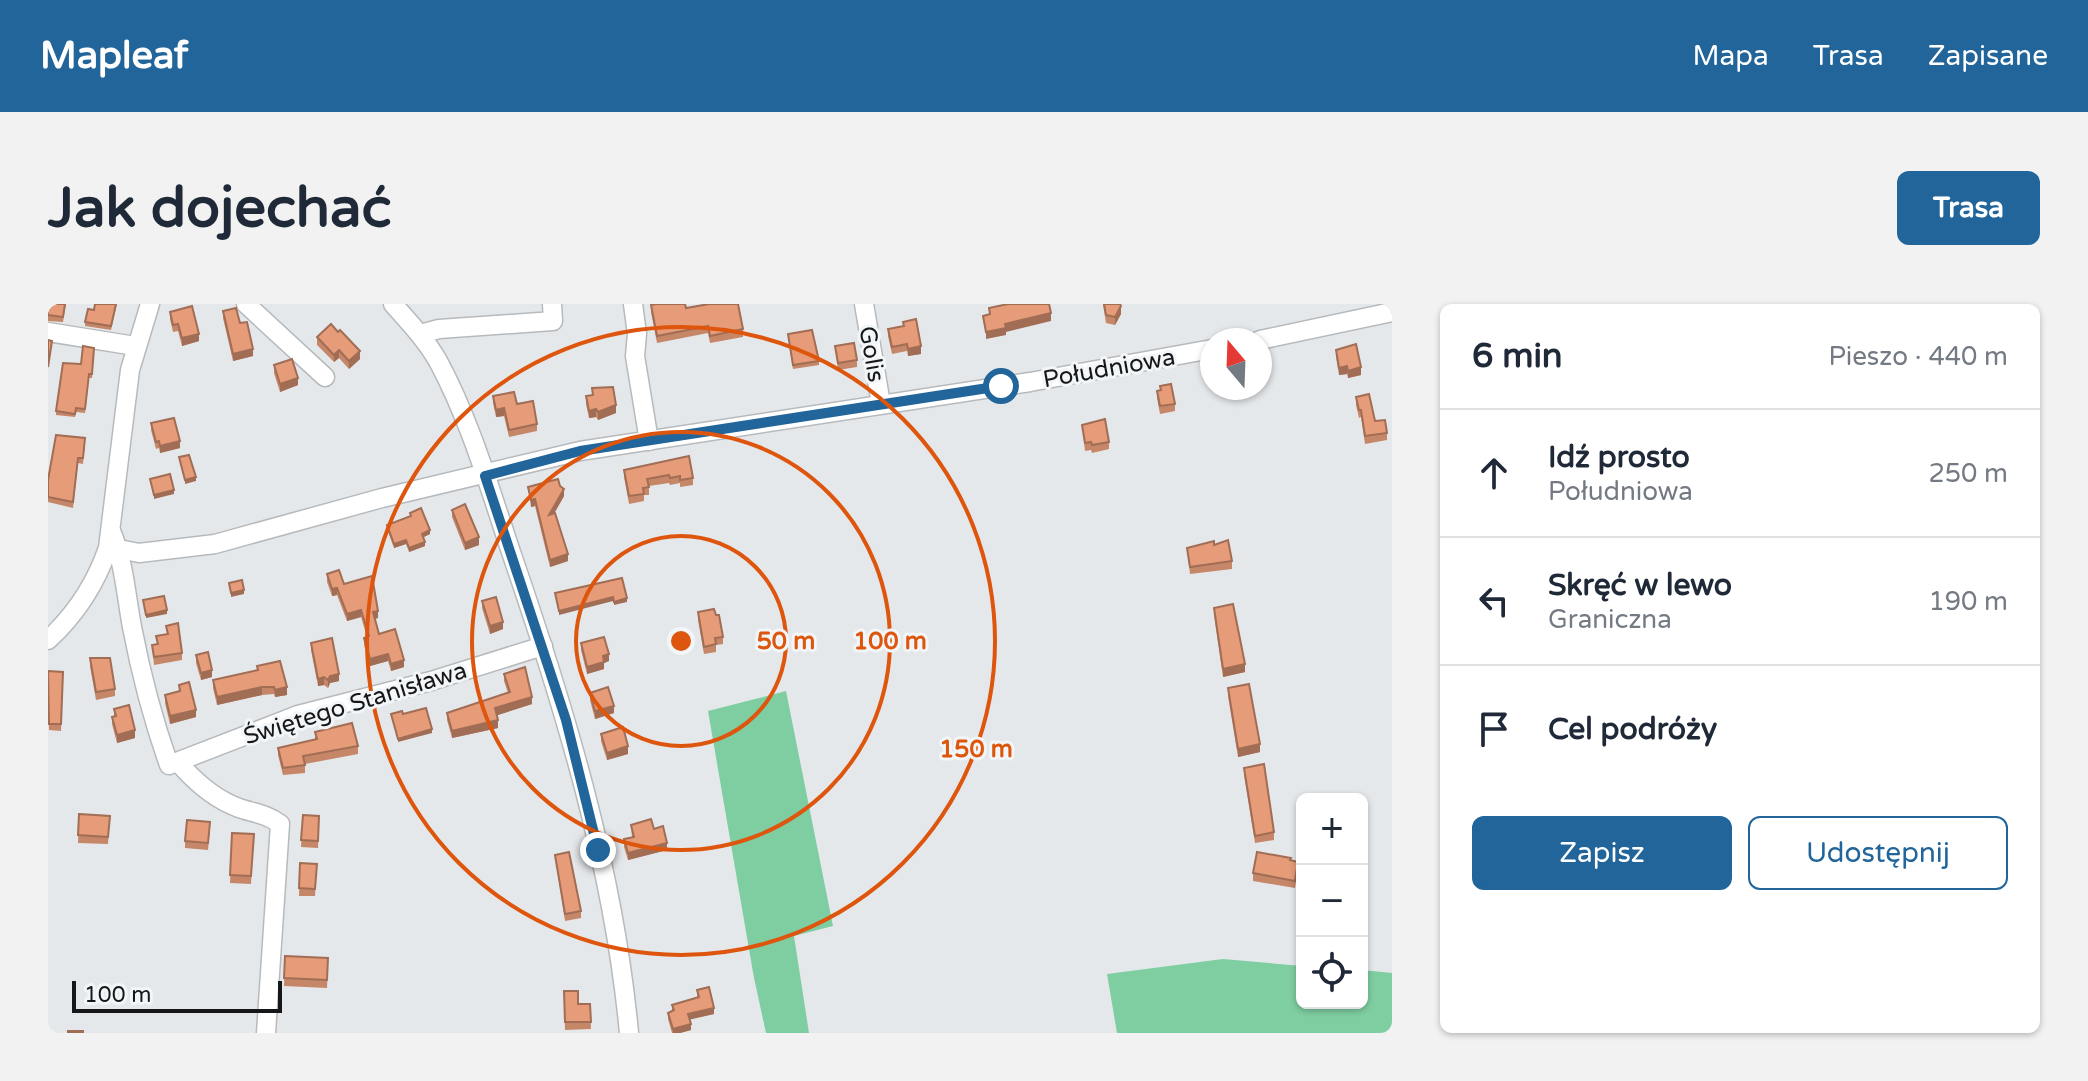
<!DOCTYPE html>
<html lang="pl">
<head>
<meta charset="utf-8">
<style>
	body { margin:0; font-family:"Varela Round",sans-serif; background:#f2f2f3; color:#1f2937 }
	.controls { position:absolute; right:24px; bottom:24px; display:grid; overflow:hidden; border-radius:12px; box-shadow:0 2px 6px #0004 }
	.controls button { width:72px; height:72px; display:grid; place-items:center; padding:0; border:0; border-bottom:2px solid #e0e1e3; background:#fff; color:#1f2937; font:40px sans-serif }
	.compass { position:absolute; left:1152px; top:24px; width:72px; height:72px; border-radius:50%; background:#fff; box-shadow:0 2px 6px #0004; rotate:341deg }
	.scale { position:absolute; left:24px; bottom:20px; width:210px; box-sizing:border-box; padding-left:8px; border:4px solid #161718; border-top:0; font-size:22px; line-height:28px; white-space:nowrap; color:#161718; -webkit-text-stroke:6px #f2f6f8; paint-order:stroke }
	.stop { position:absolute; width:24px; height:24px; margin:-18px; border:6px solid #21659a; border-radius:50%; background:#fff }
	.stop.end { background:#21659a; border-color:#fff; box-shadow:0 2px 8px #0008 }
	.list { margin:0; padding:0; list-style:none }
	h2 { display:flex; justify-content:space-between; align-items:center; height:104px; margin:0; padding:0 32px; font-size:34px }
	h2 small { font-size:26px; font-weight:400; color:#747a83 }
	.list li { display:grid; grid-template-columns:52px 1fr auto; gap:24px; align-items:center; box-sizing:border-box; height:128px; padding:0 32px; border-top:2px solid #e0e1e3 }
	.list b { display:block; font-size:30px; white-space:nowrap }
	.list p { margin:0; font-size:26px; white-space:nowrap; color:#747a83 }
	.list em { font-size:26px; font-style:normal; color:#747a83 }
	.actions { display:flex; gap:16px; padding:24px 32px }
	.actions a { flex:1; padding:18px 0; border:2px solid #21659a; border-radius:12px; text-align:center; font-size:28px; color:#21659a }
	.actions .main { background:#21659a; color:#fff }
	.icon { flex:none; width:44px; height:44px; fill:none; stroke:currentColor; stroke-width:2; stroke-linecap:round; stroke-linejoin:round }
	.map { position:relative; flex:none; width:1344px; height:729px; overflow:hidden; border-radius:12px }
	header { display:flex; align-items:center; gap:48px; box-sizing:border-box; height:112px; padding:0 40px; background:#21659a; color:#fff }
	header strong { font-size:38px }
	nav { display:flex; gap:44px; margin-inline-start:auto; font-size:28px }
	.intro { display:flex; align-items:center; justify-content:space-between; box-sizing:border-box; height:192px; padding:0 48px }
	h1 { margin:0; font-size:56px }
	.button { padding:20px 36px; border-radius:12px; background:#21659a; color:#fff; font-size:28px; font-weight:700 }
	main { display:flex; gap:48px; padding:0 48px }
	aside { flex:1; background:#fff; border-radius:12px; box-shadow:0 2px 6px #0004 }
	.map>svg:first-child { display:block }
</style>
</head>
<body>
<header>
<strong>Mapleaf</strong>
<nav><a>Mapa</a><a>Trasa</a><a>Zapisane</a></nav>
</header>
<div class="intro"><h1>Jak dojechać</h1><a class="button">Trasa</a></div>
<main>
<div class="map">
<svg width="1344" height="729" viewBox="0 0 1344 729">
	<rect width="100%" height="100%" fill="#e5e8eb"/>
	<!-- forest -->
	<g fill="#7fcea2">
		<path d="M 738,387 L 785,622 L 746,632 L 761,729 L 718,729 L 706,674 L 660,407 Z"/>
		<path d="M 1175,655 L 1254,662 L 1254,699 L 1314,699 L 1314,666 L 1344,669 L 1344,729 L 1069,729 L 1059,670 Z"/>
	</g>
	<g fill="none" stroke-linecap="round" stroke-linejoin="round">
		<defs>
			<g id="minor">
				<path d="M 198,0 L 277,73"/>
				<path d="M 345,0 C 361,18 378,36 390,57 C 423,118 443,189 465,254 C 518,408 566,567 581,729"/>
				<path d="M 585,0 L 589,30 L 587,52 L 601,137"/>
				<path d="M 816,0 L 833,100"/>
				<path d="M 0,28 L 87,42"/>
				<path d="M 372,30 L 391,25 L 505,17 L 504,0"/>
				<path d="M 1212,36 L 1344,8"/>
				<path d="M 63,227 C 76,257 78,291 84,323 C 93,370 105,416 121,461 L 250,411 L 383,377 L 495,342"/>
				<path d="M 71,245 L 91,249 L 167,240 L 334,194 L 532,147 L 982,78 L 1164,45"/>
				<path d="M 0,336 C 27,311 48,279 60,244 L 82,66 L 102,0"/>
				<path d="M 130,458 C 147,478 166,495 191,504 C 206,509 219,510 232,520 L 218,729"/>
			</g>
		</defs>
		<!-- minor casing -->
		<use href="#minor" stroke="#b7babc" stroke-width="21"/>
		<!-- minor -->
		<use href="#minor" stroke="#fff" stroke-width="18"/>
	</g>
	<!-- wall -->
	<g fill="#c68668">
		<path d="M 0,0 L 18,0 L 15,18 L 0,17 Z"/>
		<path d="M 69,0 L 63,26 L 37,22 L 37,18 L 46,6 Z"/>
		<path d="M 1055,0 L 1072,0 L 1073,10 L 1067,21 L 1058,19 Z"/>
		<path d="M 603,1 L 638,4 L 695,25 L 695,33 L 662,39 L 660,29 L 609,39 L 603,8 Z"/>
		<path d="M 175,7 L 192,19 L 205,52 L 185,57 L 175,14 Z"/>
		<path d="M 122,8 L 151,37 L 134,42 L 130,27 L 125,28 L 122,15 Z"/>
		<path d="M 855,18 L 873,50 L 860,52 L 859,47 L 844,50 L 840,32 L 840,25 L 855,22 Z"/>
		<path d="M 290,28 L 312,55 L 301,65 L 291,54 L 286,58 L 269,41 L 269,33 Z"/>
		<path d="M 740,30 L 771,57 L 771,61 L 745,65 Z"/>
		<path d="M 787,42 L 809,56 L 809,63 L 790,66 Z"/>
		<path d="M 46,44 L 44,74 L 41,74 L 37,109 L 28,108 L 27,113 L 8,111 L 8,107 L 33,60 Z"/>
		<path d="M 1288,46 L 1313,71 L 1300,74 L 1299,70 L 1291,71 L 1288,53 Z"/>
		<path d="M 226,61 L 250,81 L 232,88 L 226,69 Z"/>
		<path d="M 1112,82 L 1127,100 L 1127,107 L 1112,110 L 1109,94 L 1109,87 L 1112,86 Z"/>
		<path d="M 544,84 L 568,109 L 550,116 L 548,113 L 541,114 L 538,100 L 538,92 L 544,91 Z"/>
		<path d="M 445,92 L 489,120 L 489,127 L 461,133 L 456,112 L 448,113 L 445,99 Z"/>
		<path d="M 1308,93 L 1327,117 L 1339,129 L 1339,136 L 1317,140 L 1313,113 L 1311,114 L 1308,101 Z"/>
		<path d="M 103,119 L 132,144 L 112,149 L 111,144 L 108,145 L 103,126 Z"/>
		<path d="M 1034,121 L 1061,138 L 1061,145 L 1044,149 L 1043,146 L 1037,147 Z"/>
		<path d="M 37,140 L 35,160 L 30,159 L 25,204 L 0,198 L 0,176 Z"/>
		<path d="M 576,166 L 645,174 L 645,181 L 632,183 L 632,179 L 622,181 L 621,179 L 601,182 L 601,191 L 596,191 L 596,197 L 581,200 L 576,173 Z"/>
		<path d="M 512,182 L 516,192 L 506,210 L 520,257 L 502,263 L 487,202 L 483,203 L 480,183 Z"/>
		<path d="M 404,206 L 431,241 L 417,246 L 404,213 Z"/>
		<path d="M 362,209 L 382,230 L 375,233 L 377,242 L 361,248 L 358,240 L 346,244 L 339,225 L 339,221 L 362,212 Z"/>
		<path d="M 1166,241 L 1184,257 L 1184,265 L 1142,270 L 1139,244 Z"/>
		<path d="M 279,270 L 296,280 L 330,314 L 327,315 L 331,330 L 356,363 L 343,367 L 340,357 L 322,362 L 316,341 L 316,334 L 319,333 L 313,313 L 299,317 L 289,291 L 284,292 L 279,278 Z"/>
		<path d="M 434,297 L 455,325 L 442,330 L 434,304 Z"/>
		<path d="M 1166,304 L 1197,368 L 1175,373 L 1166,311 Z"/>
		<path d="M 650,308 L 668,311 L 675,333 L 675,340 L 668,341 L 668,348 L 656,350 L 650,316 Z"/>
		<path d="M 118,322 L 134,349 L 134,356 L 106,361 L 104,341 L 109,341 L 108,332 L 119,330 Z"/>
		<path d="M 263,339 L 291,377 L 282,379 L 280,384 L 276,381 L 270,382 L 263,346 Z"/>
		<path d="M 533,339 L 561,357 L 556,359 L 556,365 L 539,370 L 533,346 Z"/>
		<path d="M 148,351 L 164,373 L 153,376 L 148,359 Z"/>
		<path d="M 42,354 L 67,385 L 67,392 L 48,396 L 42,362 Z"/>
		<path d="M 209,362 L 239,391 L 227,393 L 226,390 L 214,391 L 169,401 L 165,384 L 165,376 L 209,366 Z"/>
		<path d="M 0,367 L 15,368 L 13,427 L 1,426 Z"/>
		<path d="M 456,370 L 484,400 L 449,411 L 450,424 L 404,434 L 399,416 L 399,409 L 460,389 L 456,377 Z"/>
		<path d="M 131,381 L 148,413 L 122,420 L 117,399 L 117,391 L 131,387 Z"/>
		<path d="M 1180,384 L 1212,448 L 1190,453 L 1180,392 Z"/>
		<path d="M 542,389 L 566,409 L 547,415 L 542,396 Z"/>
		<path d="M 66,405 L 87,434 L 69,439 L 64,420 L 64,413 L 66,412 Z"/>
		<path d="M 267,428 L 310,442 L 310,450 L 257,460 L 257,469 L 235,471 L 230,451 L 230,444 L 267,436 Z"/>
		<path d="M 553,430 L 580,450 L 559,456 L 553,437 Z"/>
		<path d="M 1196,464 L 1226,528 L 1226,536 L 1207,539 L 1196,471 Z"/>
		<path d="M 31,510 L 62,512 L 60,540 L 30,539 Z"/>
		<path d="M 255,511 L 271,512 L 270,544 L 253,543 Z"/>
		<path d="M 583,521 L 619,546 L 580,556 L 576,543 L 576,535 L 584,533 Z"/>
		<path d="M 162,525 L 160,546 L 137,544 L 137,537 Z"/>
		<path d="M 184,529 L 206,530 L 203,580 L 182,579 Z"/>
		<path d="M 507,551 L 533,607 L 533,614 L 517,617 Z"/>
		<path d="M 1242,556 L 1250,565 L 1247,584 L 1205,577 L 1205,569 Z"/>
		<path d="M 252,559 L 269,560 L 267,592 L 251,592 Z"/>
		<path d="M 237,652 L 280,654 L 279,684 L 236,682 Z"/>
		<path d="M 649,686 L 666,710 L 642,715 L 643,726 L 632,729 L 624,729 L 620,715 L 620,709 L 624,707 L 624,701 L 649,694 Z"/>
		<path d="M 516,687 L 530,700 L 542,700 L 543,725 L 517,726 Z"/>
	</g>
	<!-- shaded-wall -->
	<g fill="#a16d55">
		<path d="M 1073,2 L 1073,10 L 1067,21 L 1067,13 Z"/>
		<path d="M 1003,9 L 1003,17 L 958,28 L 958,31 L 938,35 L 938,28 L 957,20 Z"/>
		<path d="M 151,30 L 151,37 L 134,42 L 134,34 Z"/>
		<path d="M 873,42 L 873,50 L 860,52 L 860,45 Z"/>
		<path d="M 205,45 L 205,52 L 185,57 L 185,50 Z"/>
		<path d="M 291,46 L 291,54 L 286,58 L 286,51 Z"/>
		<path d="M 312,47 L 312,55 L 301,65 L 301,57 Z"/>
		<path d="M 1299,62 L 1299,70 L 1291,71 L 1291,64 Z"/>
		<path d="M 1313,63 L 1313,71 L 1300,74 L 1300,67 Z"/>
		<path d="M 250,74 L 250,81 L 232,88 L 232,80 Z"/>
		<path d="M 568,101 L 568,109 L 550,116 L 550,108 Z"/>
		<path d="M 456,104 L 456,112 L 448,113 L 448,106 Z"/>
		<path d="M 548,105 L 548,113 L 541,114 L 541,107 Z"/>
		<path d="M 132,137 L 132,144 L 112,149 L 112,142 Z"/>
		<path d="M 148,173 L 148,177 L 137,180 L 137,176 Z"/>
		<path d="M 516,185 L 516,192 L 501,218 L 501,211 Z"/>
		<path d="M 126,186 L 126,190 L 106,195 L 106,191 Z"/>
		<path d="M 487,195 L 487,202 L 483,203 L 483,196 Z"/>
		<path d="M 382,226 L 382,230 L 374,234 L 374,230 Z"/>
		<path d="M 431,233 L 431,241 L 417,246 L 417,239 Z"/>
		<path d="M 358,236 L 358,240 L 346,244 L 346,240 Z"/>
		<path d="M 377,238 L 377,242 L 361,248 L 361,244 Z"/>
		<path d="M 520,250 L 520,257 L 502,263 L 502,256 Z"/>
		<path d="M 289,284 L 289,291 L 284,292 L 284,285 Z"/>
		<path d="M 196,286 L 196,290 L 183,293 L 183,289 Z"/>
		<path d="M 565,293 L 565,297 L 511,311 L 511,307 Z"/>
		<path d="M 579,294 L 579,298 L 566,301 L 566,298 Z"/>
		<path d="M 119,306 L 119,310 L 98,314 L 98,311 Z"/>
		<path d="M 313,306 L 313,313 L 299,317 L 299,310 Z"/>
		<path d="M 330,307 L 330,314 L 325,315 L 325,308 Z"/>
		<path d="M 455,318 L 455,325 L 442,330 L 442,322 Z"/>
		<path d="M 340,350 L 340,357 L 322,362 L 322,355 Z"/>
		<path d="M 561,350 L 561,357 L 556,359 L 556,365 L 539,370 L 539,363 L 555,352 Z"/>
		<path d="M 356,356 L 356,363 L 343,367 L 343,360 Z"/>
		<path d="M 1197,360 L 1197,368 L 1175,373 L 1175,365 Z"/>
		<path d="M 164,366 L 164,373 L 153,376 L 153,369 Z"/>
		<path d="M 291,370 L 291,377 L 282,379 L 280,384 L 280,376 L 282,372 Z"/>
		<path d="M 276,373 L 276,381 L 270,382 L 270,375 Z"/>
		<path d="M 214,383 L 214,391 L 169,401 L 169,393 Z"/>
		<path d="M 239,383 L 239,391 L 227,393 L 227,386 Z"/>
		<path d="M 484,393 L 484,400 L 447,412 L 447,404 Z"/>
		<path d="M 566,402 L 566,409 L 547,415 L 547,407 Z"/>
		<path d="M 148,406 L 148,413 L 122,420 L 122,412 Z"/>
		<path d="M 450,416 L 450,424 L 404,434 L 404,427 Z"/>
		<path d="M 384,425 L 384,429 L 350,438 L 350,435 Z"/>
		<path d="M 87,426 L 87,434 L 69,439 L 69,431 Z"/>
		<path d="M 1212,440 L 1212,448 L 1190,453 L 1190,445 Z"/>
		<path d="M 580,442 L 580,450 L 559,456 L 559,449 Z"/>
		<path d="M 619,539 L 619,546 L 580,556 L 580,549 Z"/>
		<path d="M 666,704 L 666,710 L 640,716 L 640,710 Z"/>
		<path d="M 643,720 L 643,726 L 632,729 L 625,729 L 625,725 Z"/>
	</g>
	<!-- building -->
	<g fill="#e69c79" stroke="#a16d55" stroke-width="2">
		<path d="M 0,0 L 17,0 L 15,13 L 0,11 Z"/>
		<path d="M 47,0 L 68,0 L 63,22 L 37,18 L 40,5 L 46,6 Z"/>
		<path d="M 608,0 L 637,0 L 638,4 L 661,0 L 690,0 L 695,25 L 662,32 L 660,22 L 609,32 L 603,1 Z"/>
		<path d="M 960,0 L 1001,0 L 1003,9 L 957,20 L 958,24 L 938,28 L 935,12 L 942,10 L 941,4 Z"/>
		<path d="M 1056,0 L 1072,0 L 1073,2 L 1067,13 L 1058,11 Z"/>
		<path d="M 144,2 L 151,30 L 134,34 L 130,20 L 125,21 L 122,8 Z"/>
		<path d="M 188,4 L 192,19 L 199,18 L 205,45 L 185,50 L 175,7 Z"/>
		<path d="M 868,15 L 873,42 L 860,45 L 859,40 L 844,43 L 840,25 L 856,22 L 855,18 Z"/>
		<path d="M 283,20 L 290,28 L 292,26 L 312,47 L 301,57 L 291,46 L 286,51 L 269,33 Z"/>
		<path d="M 764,26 L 771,57 L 745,61 L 740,30 Z"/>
		<path d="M 0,36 L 4,37 L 0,63 Z"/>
		<path d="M 806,39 L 809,56 L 790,59 L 787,42 Z"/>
		<path d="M 1308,40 L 1313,63 L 1300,67 L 1299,62 L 1291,64 L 1288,46 Z"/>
		<path d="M 35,42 L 46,44 L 44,70 L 41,70 L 37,105 L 28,104 L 27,110 L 8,107 L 15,59 L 33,60 Z"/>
		<path d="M 244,55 L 250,74 L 232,80 L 226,61 Z"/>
		<path d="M 1123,80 L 1127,100 L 1112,102 L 1109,87 L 1113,86 L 1112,82 Z"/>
		<path d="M 565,83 L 568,101 L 550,108 L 548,105 L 541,107 L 538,92 L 545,91 L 544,84 Z"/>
		<path d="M 466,88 L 469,100 L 485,97 L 489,120 L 461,126 L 456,104 L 448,106 L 445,92 Z"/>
		<path d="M 1321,90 L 1327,117 L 1337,116 L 1339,129 L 1317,132 L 1313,106 L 1311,106 L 1308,93 Z"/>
		<path d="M 126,114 L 132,137 L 112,142 L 111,137 L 108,138 L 103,119 Z"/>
		<path d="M 1057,115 L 1061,138 L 1044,141 L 1043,138 L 1037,139 L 1034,121 Z"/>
		<path d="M 8,131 L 37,134 L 35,154 L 30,154 L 25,198 L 0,193 L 0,176 Z"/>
		<path d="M 141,151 L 148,173 L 137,176 L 131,153 Z"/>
		<path d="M 641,152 L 645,174 L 632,176 L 632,172 L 622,174 L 621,171 L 599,175 L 601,183 L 595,184 L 596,190 L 581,192 L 576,166 Z"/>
		<path d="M 122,170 L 126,186 L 106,191 L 102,175 Z"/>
		<path d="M 510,175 L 512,182 L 516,185 L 501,211 L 507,209 L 520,250 L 502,256 L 487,195 L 483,196 L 480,183 Z"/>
		<path d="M 417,200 L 431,233 L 417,239 L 404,206 Z"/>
		<path d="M 373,204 L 382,226 L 374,230 L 377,238 L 361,244 L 358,236 L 346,240 L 339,221 L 363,212 L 362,209 Z"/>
		<path d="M 1180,236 L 1184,257 L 1142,263 L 1139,244 L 1166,237 L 1166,241 Z"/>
		<path d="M 291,266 L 296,280 L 324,272 L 330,307 L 325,308 L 331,330 L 347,325 L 356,356 L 343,360 L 340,350 L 322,355 L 316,334 L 321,332 L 313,306 L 299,310 L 289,284 L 284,285 L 279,270 Z"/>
		<path d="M 574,274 L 579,294 L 566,298 L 565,293 L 511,307 L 507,289 Z"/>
		<path d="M 194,276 L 196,286 L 183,289 L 181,279 Z"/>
		<path d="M 116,292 L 119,306 L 98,311 L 95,296 Z"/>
		<path d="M 448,293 L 455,318 L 442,322 L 434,297 Z"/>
		<path d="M 1185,300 L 1197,360 L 1175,365 L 1166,304 Z"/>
		<path d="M 666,305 L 668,311 L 671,311 L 675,333 L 667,334 L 668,340 L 656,343 L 650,308 Z"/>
		<path d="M 130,319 L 134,349 L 106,353 L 104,341 L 110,340 L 108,332 L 120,330 L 118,322 Z"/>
		<path d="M 556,333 L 561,350 L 555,352 L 556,358 L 539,363 L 533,339 Z"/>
		<path d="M 284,334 L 291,370 L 282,372 L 280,376 L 276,373 L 270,375 L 263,339 Z"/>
		<path d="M 160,348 L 164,366 L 153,369 L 148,351 Z"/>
		<path d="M 42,354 L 62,354 L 67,385 L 48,388 Z"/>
		<path d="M 232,357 L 239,383 L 227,386 L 226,383 L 214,383 L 169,393 L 165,376 L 210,366 L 209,362 Z"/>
		<path d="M 477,363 L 484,393 L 447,404 L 450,416 L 404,427 L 399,409 L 462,388 L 456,370 Z"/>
		<path d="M 0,367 L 15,368 L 13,420 L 1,420 Z"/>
		<path d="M 141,378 L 148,406 L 122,412 L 117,391 L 132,387 L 131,381 Z"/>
		<path d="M 1201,380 L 1212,440 L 1190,445 L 1180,384 Z"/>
		<path d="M 560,383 L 566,402 L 547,407 L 542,389 Z"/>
		<path d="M 81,401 L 87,426 L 69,431 L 64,413 L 68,412 L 66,405 Z"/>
		<path d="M 378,404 L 384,425 L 350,435 L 343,410 L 354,407 L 355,410 Z"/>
		<path d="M 304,419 L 310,442 L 255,452 L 257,461 L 235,464 L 230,444 L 269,435 L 267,428 Z"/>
		<path d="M 575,423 L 580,442 L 559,449 L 553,430 Z"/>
		<path d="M 1216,460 L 1226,528 L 1207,532 L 1196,464 Z"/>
		<path d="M 31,510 L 62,512 L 60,533 L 30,531 Z"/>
		<path d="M 255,511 L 271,512 L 270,537 L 253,536 Z"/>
		<path d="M 603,515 L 606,525 L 615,522 L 619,539 L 580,549 L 576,535 L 586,533 L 583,521 Z"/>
		<path d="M 139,516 L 162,518 L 160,539 L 137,537 Z"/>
		<path d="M 184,529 L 206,530 L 203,572 L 182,571 Z"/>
		<path d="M 521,548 L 533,607 L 517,610 L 507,551 Z"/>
		<path d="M 1209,548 L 1243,554 L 1242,556 L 1250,558 L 1247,577 L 1205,569 Z"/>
		<path d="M 252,559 L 269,560 L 267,585 L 251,584 Z"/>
		<path d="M 237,652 L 280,654 L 279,676 L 236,674 Z"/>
		<path d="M 661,683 L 666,704 L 640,710 L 643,720 L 625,725 L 620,709 L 626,706 L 624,701 L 651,693 L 649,686 Z"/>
		<path d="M 516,687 L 530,687 L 530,700 L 542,700 L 543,718 L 517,718 Z"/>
		<rect x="20" y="727" width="15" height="2"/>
	</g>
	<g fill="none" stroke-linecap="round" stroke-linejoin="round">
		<!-- route -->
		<path stroke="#21659a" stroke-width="10" d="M 550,546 L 518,416 L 437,172 L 532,147 L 953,82"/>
	</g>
	<!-- distance rings -->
	<g fill="none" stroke="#de560d" stroke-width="4">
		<circle cx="633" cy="337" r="105"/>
		<circle cx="633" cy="337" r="209"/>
		<circle cx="633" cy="337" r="314"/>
	</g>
	<g text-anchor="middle" stroke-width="6" stroke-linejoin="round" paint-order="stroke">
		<!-- street labels -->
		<g font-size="24" fill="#161718" stroke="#f2f6f8">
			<text transform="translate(824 50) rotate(80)" y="8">Golis</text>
			<text transform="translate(1061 64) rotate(-10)" y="8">Południowa</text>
			<text transform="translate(307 399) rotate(-17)" y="8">Świętego Stanisława</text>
		</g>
	</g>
	<circle cx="633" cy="337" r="12" fill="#de560d" stroke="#f2f6f8" stroke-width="4"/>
	<g font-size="24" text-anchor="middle" font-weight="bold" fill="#de560d" stroke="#f2f6f8" stroke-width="6" stroke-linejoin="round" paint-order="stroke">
		<text x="738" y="345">50 m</text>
		<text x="842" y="345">100 m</text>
		<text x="928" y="453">150 m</text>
	</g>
</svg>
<div class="controls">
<button>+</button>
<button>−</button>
<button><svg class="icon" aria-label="locate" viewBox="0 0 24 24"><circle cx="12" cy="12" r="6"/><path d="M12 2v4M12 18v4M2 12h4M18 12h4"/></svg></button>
</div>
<svg class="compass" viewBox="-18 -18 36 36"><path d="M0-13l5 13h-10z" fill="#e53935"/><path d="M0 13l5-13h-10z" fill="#747a83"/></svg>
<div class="scale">100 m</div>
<div class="stop" style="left:953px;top:82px"></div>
<div class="stop end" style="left:550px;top:546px"></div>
</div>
<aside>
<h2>6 min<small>Pieszo · 440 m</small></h2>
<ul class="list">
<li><svg class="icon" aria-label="ahead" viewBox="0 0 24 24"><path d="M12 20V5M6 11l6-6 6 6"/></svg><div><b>Idź prosto</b><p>Południowa</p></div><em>250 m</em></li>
<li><svg class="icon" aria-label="left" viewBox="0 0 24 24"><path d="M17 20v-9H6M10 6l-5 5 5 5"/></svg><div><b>Skręć w lewo</b><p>Graniczna</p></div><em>190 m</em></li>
<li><svg class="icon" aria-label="arrive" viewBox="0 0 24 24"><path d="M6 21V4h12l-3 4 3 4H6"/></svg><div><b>Cel podróży</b></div></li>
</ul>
<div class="actions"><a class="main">Zapisz</a><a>Udostępnij</a></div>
</aside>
</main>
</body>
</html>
